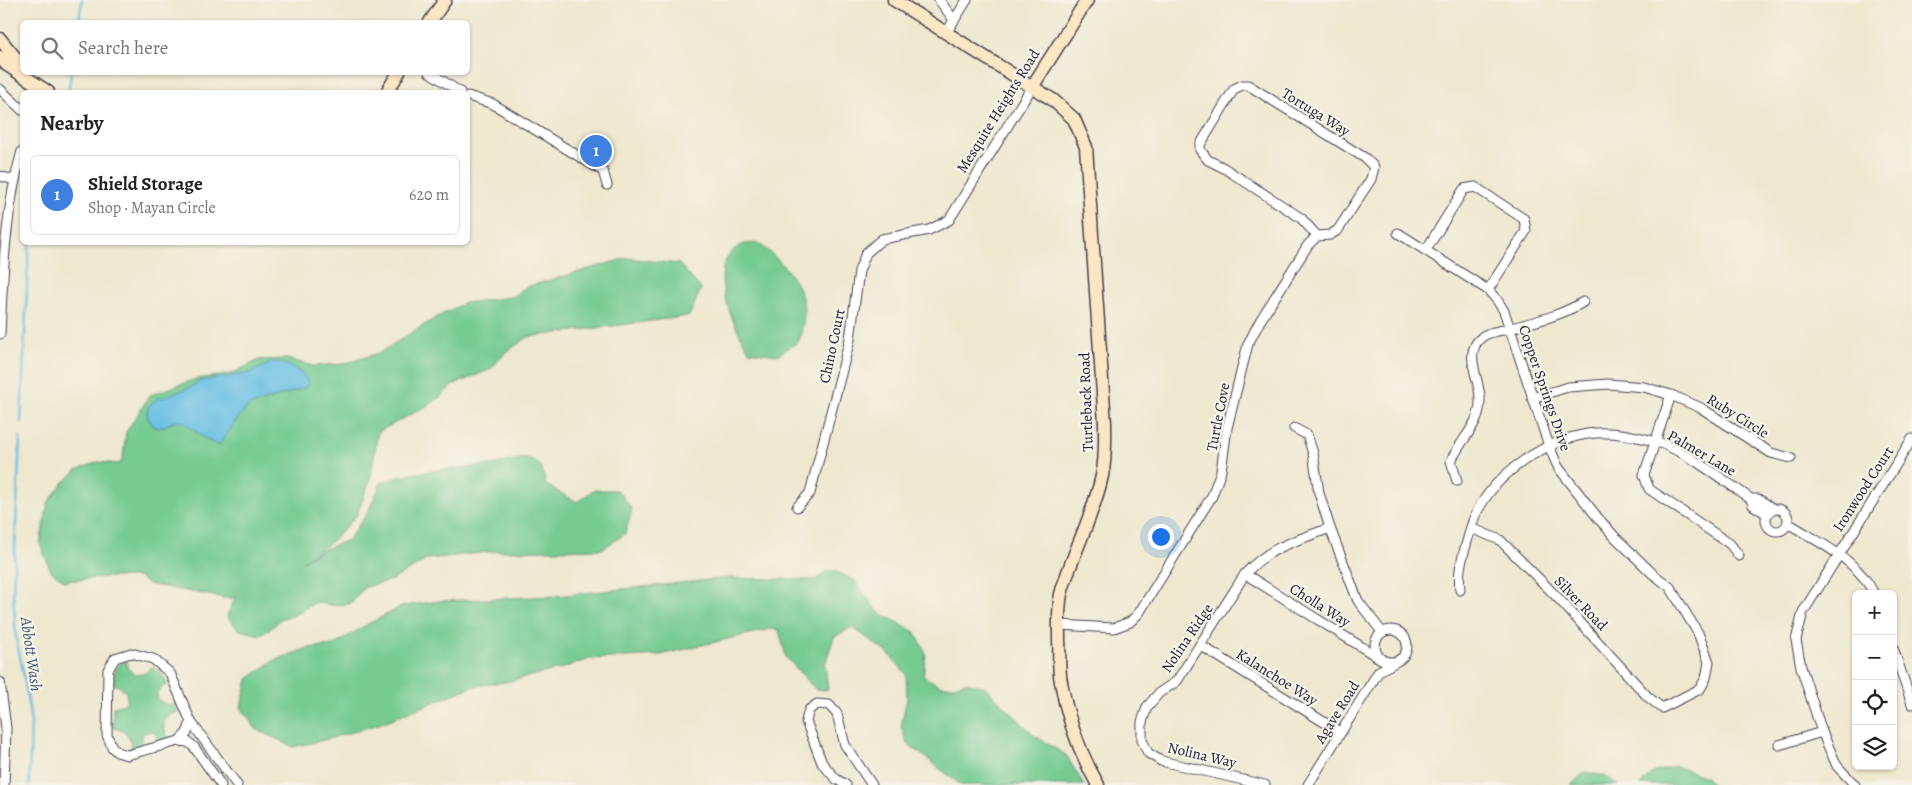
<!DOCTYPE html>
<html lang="en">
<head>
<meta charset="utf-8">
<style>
	body { margin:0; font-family:Alegreya,serif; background:#f2f2f2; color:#222 }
	.controls { position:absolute; right:15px; bottom:15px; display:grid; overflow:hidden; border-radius:8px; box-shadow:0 1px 4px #0004 }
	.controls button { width:45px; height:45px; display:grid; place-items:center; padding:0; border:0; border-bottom:1px solid #e0e0e0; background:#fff; color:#222; font:25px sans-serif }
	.you { position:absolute; left:1160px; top:536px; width:18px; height:18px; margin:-12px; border:4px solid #fff; border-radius:50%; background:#1a73e8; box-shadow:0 0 0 8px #1a73e833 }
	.badge { display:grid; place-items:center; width:32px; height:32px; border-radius:50%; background:#b5179e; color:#fff; font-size:16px; font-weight:700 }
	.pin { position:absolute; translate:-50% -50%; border:2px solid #fff; box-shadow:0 1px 5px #0006 }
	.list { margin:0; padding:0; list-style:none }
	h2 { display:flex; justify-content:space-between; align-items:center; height:65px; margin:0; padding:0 20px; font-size:21px }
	h2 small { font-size:16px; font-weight:400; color:#767676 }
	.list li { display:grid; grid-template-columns:32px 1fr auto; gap:15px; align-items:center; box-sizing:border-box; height:80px; margin:0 10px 10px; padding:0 10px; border:1px solid #e0e0e0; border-radius:8px }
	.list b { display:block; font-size:19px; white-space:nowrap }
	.list p { margin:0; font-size:16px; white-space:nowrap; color:#767676 }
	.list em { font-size:16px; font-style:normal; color:#767676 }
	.icon { flex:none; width:28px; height:28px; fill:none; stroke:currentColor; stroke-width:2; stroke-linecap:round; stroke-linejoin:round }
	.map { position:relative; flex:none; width:1912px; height:785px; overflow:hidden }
	.search { position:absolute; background:#fff; box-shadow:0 1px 4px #0004; left:20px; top:20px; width:450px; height:55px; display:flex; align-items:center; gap:12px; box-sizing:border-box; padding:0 18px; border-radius:8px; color:#767676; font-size:19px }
	.panel { position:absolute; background:#fff; box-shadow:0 1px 4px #0004; left:20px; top:90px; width:450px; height:155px; border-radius:8px }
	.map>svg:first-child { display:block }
</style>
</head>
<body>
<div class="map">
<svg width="1912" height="785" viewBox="0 0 1912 785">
	<rect width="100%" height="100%" fill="#f7f3e8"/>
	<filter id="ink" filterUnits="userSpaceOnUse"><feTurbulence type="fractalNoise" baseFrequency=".02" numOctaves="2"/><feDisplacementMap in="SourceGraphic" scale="10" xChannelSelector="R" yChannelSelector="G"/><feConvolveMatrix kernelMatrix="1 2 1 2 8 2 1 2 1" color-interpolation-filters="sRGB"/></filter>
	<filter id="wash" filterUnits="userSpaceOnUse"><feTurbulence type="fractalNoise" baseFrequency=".0096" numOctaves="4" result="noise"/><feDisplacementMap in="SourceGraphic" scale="20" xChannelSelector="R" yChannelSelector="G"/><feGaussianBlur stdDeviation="1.12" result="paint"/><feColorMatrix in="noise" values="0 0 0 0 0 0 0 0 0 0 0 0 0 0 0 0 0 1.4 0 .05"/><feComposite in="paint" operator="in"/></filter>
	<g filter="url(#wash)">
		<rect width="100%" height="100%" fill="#eee8ce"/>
		<!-- green -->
		<g fill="#74cb90" stroke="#4b7666">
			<path d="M 758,243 C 779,258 805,285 804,313 C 804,322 801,332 799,341 L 778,355 L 749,351 C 734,325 703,268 739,246 C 743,243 752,244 758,243 Z"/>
			<path d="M 627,258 L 679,264 L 701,289 L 689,316 L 528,337 L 506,352 L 491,369 L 453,385 L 434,402 L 378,432 L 370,480 L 357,515 L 331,542 L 303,561 L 322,550 L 348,540 L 368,512 L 381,483 C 417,469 454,470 491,465 C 505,464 520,455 532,460 C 543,464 543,474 546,485 L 577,502 L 594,490 L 617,490 L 632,509 L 625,534 L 602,549 L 497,551 L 428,559 L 392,580 L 365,587 L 350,604 L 332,605 L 316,602 L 292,616 L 282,618 L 270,629 L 260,635 L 239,630 L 227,616 L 236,596 L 231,599 L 148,584 L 139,577 L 108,577 L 65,581 L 51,571 L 40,544 L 48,503 L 61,485 L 77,470 L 98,462 L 120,464 L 123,457 L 126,432 L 150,395 L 196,379 L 231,374 L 259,360 L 288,359 L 313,366 L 343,364 L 379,353 L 437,317 L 464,303 L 511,297 L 526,287 Z"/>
			<path d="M 826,571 L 835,571 L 855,581 L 877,611 L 915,632 L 926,653 L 923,676 L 941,686 L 955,686 L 966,682 L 985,687 L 1035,736 L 1066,755 L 1084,785 L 961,785 L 907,743 L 901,726 L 907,698 L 906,674 L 889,654 L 852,627 L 834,637 L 825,664 L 828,690 L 815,689 L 786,657 L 779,630 L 770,629 L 660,655 L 590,659 L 560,669 L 505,682 L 474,686 L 379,724 L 328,739 L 293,747 L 256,729 L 241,707 L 248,679 L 273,661 L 308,648 L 334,645 L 368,624 L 403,606 L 440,601 L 556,596 L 728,578 L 816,580 Z"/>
			<path d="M 127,661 L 127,668 L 135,675 L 146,673 L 152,666 L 161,673 L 168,685 L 164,686 L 157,693 L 157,698 C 163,703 167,708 175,703 L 178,712 L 170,715 L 164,722 L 164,728 L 169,740 L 159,744 L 155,732 L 151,731 L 142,734 L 143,748 L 131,751 C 132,736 126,730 113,728 L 113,707 L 125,704 C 130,694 124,688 114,684 C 114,673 115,664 127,661 Z"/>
			<path d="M 1676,766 L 1706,777 L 1713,785 L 1640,785 L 1652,773 Z"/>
			<path d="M 1585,772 L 1605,776 L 1618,785 L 1571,785 Z"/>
		</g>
		<!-- water -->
		<path fill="#65bee3" stroke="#44708f" d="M 273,362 C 286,362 304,371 308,383 L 307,387 L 249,406 L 238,418 L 220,444 L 217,445 L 201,436 L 184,422 L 176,421 L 159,428 L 153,426 L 147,417 L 148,407 L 156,399 L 189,388 L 200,381 L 250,373 Z"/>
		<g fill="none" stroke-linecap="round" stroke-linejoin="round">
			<!-- stream -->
			<g stroke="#65bee3" stroke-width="2.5">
				<path d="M 79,22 L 82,0"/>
				<path d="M 69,89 L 71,72"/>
				<path d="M 21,423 L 29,242"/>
				<path d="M 20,437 L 13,592 L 16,638 L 25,681 L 31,723 L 29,785"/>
			</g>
		</g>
	</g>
	<g filter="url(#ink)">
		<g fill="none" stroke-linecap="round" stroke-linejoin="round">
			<defs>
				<g id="minor">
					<path d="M 939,0 L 954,20"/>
					<path d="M 946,33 L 967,0"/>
					<path d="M 429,72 L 460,92"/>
					<path d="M 0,89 L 22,110"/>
					<path d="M 468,96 L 493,104 L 603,171 L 607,185"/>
					<path d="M 0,176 L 14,180"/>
					<path d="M 1398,233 L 1488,290 L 1497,300 L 1504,311 L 1549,446 L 1558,467 L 1598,518 L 1615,537 L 1653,574 L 1670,587 L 1698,633 L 1709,662 L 1706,678 L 1700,689 L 1662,708 L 1648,697 L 1558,598 L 1500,540 L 1471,528"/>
					<path d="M 1426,250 L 1464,189 L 1475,187 L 1524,219 L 1526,231 L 1488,290"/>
					<path d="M 0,334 C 3,272 5,211 22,151"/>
					<path d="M 1671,395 L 1644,475 L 1649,489 L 1730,544 L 1739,556"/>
					<path d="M 1532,398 L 1568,387 L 1608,384 L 1644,387 L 1671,395 L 1701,408 L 1771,453 L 1791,458"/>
					<path d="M 1294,428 L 1307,435 L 1313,453 L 1319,493 L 1330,528 L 1358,601 L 1382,632"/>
					<path d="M 1457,481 L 1451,461 C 1461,439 1481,424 1480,399 C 1480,379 1462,352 1482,337 C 1487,332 1500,331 1508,329 C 1533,322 1561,316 1583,302"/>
					<path d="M 1751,499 L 1753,505 L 1767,514"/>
					<path d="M 797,507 L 810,493 L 850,339 L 859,271 L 866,253 L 882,239 L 929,230 L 949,220 L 1032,87"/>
					<circle cx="1777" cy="520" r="11"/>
					<path d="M 1787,525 L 1793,526 C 1823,545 1859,561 1874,594"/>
					<path d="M 1245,574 L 1381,659"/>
					<path d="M 1460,590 C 1458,570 1461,563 1466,545 C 1469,535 1471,525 1475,516 C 1495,472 1549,437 1596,433 C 1615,432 1635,436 1653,441 C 1683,448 1724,481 1751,499 L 1758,499 L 1774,509"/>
					<path d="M 1059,625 L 1114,628 L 1130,622 L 1139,613 L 1212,496 L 1221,471 L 1227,428 L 1248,344 L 1260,321 L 1308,245 L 1317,236 L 1330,235 L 1338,230 L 1371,179 L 1374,167 L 1365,158 L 1248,85 L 1242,85 L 1234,89 L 1200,145 L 1200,150 L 1208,160 L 1224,168 L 1301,218 L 1317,236"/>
					<circle cx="1391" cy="646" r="16"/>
					<path d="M 1200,645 L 1340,732"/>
					<path d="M 1893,648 L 1912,704"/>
					<path d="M 0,682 L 6,728 L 4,785"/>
					<path d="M 179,741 L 187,733 L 191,722"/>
					<path d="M 1779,745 L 1822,732"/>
					<path d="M 221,785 L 194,747 L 188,742 L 179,741 L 127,755 L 117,752 L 112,747 L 107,735 L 108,670 L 115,658 L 131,653 L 153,659 L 170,673 L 191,722 L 237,785"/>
					<path d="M 846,785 L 836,779 L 822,763 L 806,721 L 809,710 L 817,704 L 829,705 L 837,714 L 845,745 L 872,785"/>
					<path d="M 1265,785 L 1161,761 L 1148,753 L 1142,740 L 1142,722 L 1147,707 L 1159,693 L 1177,681 L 1245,574 C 1270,546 1296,541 1330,528"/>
					<path d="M 1308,785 L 1379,671 L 1397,661"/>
					<path d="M 1855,785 L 1837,766 L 1822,732 L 1801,667 L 1796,640 L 1803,612 L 1912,439"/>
				</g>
				<g id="secondary">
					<path d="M 894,0 L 1053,100 L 1074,119 L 1086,147 L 1105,423 C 1105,440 1106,458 1102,476 C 1093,517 1072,554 1061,594 C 1058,609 1059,625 1059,640 C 1060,653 1058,668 1061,682 C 1067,718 1080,753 1098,785"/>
					<path d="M 430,22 L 445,0"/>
					<path d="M 0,39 L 22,66"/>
					<path d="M 0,57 L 7,65 L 48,92"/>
					<path d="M 1032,87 L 1087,0"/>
					<path d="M 387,92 L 399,72"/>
				</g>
			</defs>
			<!-- minor casing -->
			<use href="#minor" stroke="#414051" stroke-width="11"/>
			<!-- secondary casing -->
			<use href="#secondary" stroke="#414051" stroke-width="15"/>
			<!-- minor -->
			<use href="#minor" stroke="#fff" stroke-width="9"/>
			<!-- secondary -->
			<use href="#secondary" stroke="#fce6c4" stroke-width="12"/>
		</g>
	</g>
	<g text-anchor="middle" stroke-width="4.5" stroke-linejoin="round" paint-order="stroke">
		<!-- street labels -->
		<g font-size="15" fill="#22223b" stroke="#f7f3e8">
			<text transform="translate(998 111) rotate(-58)" y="5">Mesquite Heights Road</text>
			<text transform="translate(1316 112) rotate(32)" y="5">Tortuga Way</text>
			<text transform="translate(832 346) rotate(-78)" y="5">Chino Court</text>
			<text transform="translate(1545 388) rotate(71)" y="5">Copper Springs Drive</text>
			<text transform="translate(1086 402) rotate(-92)" y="5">Turtleback Road</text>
			<text transform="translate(1738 416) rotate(32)" y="5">Ruby Circle</text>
			<text transform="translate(1218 417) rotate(-79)" y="5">Turtle Cove</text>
			<text transform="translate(1702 453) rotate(30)" y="5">Palmer Lane</text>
			<text transform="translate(1863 489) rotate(-57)" y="5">Ironwood Court</text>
			<text transform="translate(1581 603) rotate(46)" y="5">Silver Road</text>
			<text transform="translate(1320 605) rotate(32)" y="5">Cholla Way</text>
			<text transform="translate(1187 638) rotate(-56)" y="5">Nolina Ridge</text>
			<text transform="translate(1277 677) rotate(32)" y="5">Kalanchoe Way</text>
			<text transform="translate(1337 712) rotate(-58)" y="5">Agave Road</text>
			<text transform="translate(1202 755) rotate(13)" y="5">Nolina Way</text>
		</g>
		<!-- water labels -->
		<g font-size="16" font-style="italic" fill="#395976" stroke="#f7f3e8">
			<text transform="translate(32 654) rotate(82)" y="6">Abbott Wash</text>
		</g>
	</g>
</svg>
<div class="controls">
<button>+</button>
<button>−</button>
<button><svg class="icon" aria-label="locate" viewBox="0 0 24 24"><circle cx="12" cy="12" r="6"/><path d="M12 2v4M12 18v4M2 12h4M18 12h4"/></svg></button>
<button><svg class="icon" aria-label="layers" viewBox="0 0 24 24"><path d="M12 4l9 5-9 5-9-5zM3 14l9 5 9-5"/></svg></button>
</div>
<div class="you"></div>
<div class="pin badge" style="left:596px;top:151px;background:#3f7fe0">1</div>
<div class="search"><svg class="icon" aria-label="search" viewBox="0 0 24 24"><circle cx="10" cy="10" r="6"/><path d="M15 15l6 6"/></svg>Search here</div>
<section class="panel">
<h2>Nearby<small></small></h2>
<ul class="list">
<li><span class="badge" style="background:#3f7fe0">1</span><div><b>Shield Storage</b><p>Shop · Mayan Circle</p></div><em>620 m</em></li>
</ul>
</section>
</div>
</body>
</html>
